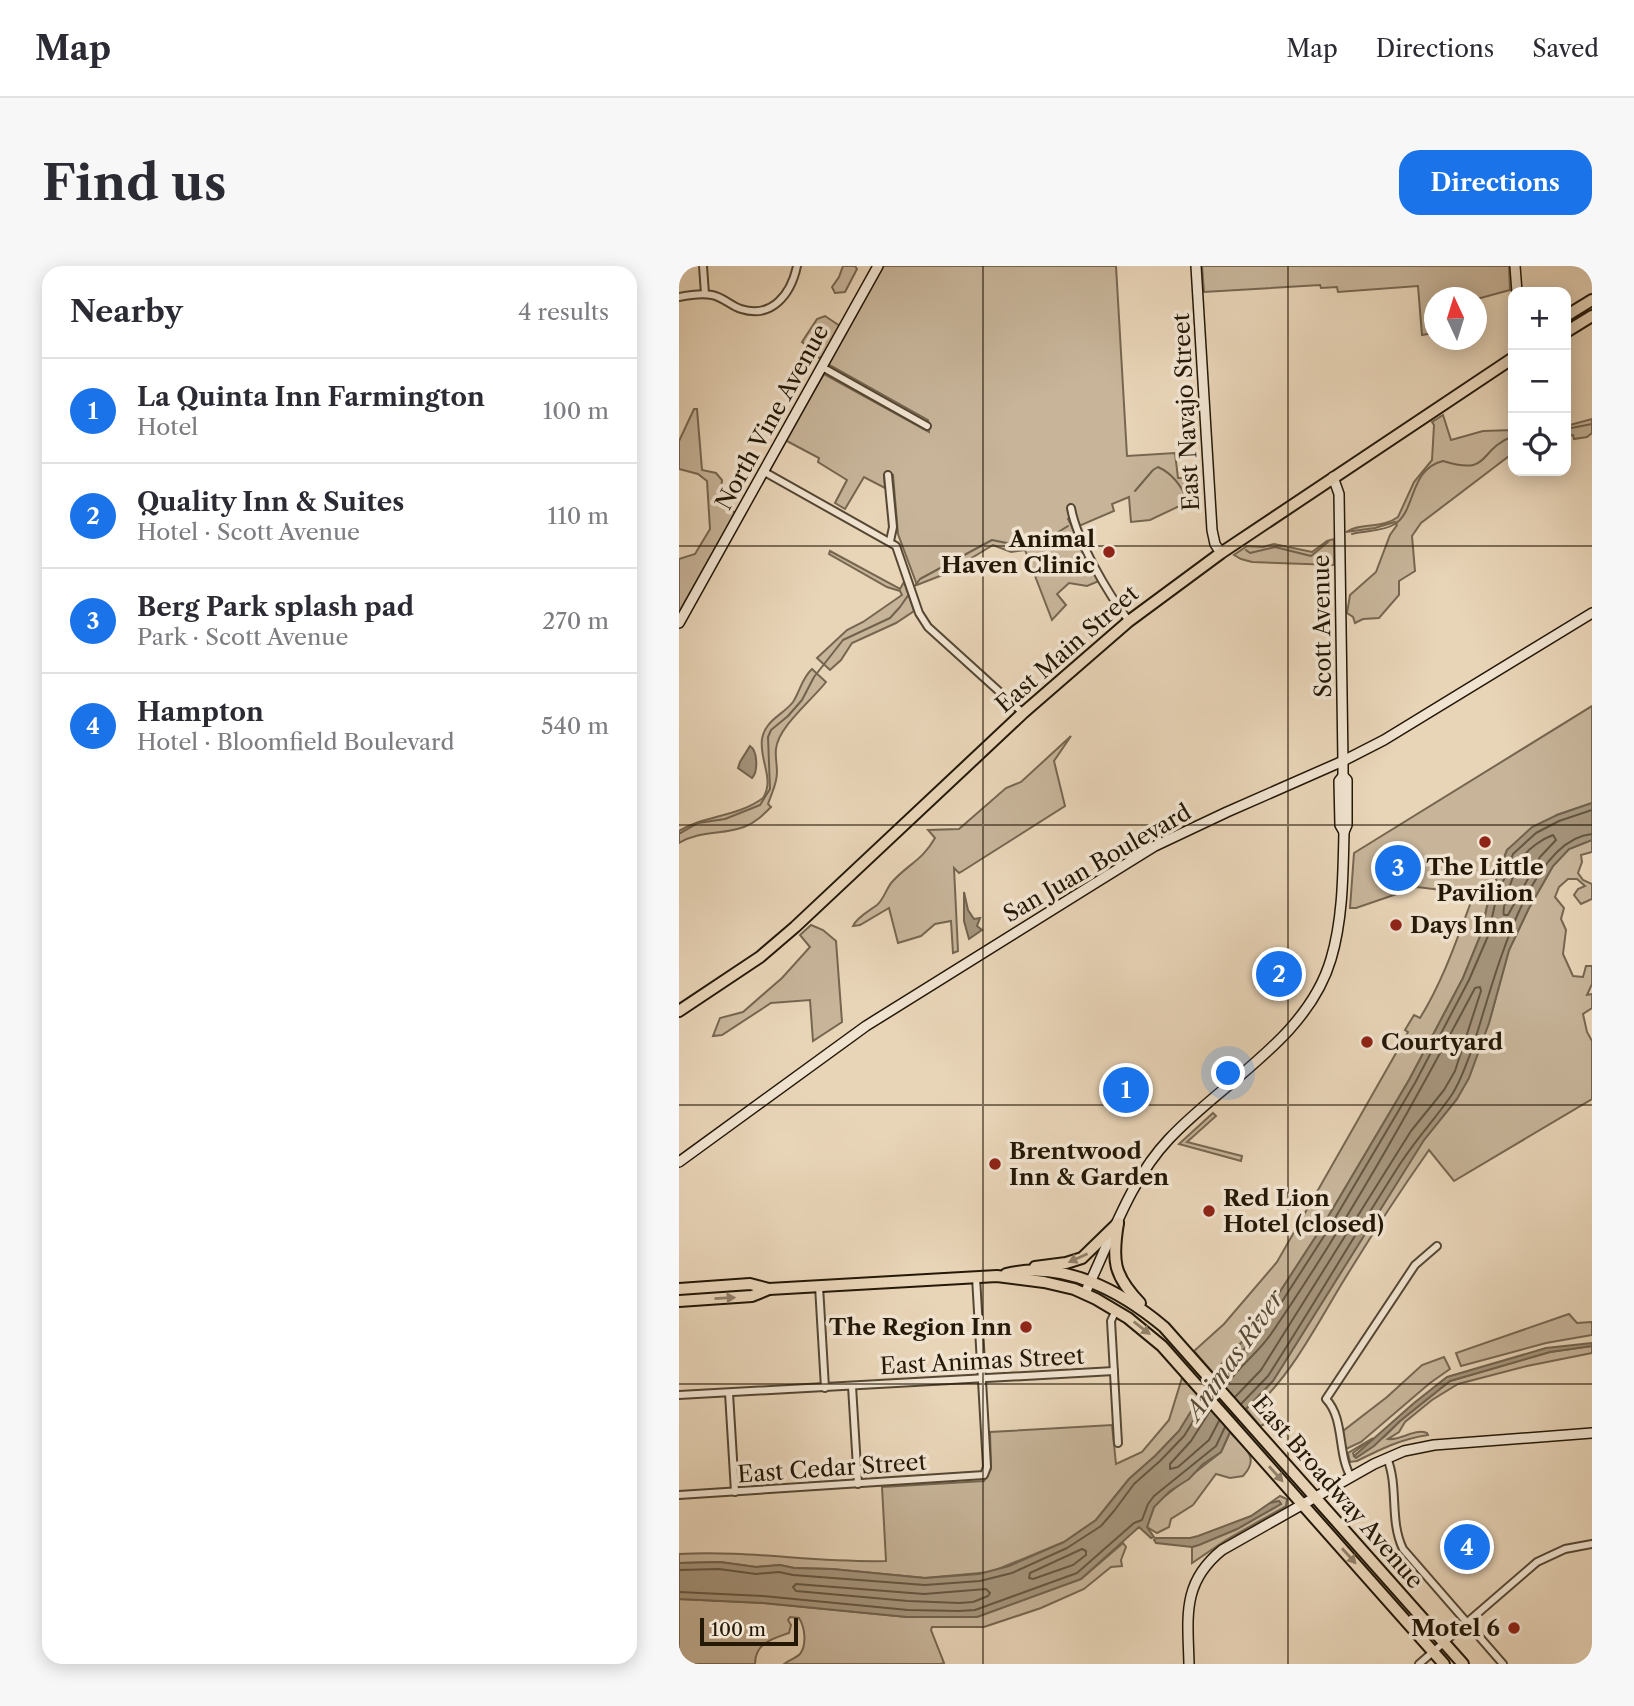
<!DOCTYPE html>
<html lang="en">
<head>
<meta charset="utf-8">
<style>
	body { margin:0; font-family:"Libre Caslon Text",serif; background:#f7f7f7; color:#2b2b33 }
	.controls { position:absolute; right:21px; top:21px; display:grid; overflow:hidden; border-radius:14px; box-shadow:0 4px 18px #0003 }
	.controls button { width:63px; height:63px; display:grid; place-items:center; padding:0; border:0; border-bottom:2px solid #e1e1e2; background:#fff; color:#2b2b33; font:35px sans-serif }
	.compass { position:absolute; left:745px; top:21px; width:63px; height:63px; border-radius:50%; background:#fff; box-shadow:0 4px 18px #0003; rotate:356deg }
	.scale { position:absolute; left:21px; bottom:18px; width:98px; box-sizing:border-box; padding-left:7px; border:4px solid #241807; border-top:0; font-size:19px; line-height:24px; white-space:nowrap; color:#241807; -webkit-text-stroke:5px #f0e3d0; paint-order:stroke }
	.you { position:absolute; left:550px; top:808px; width:24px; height:24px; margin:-18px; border:5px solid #fff; border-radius:50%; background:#1a73e8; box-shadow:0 0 0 10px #1a73e833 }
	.badge { display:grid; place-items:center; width:46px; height:46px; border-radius:50%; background:#1a73e8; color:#fff; font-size:23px; font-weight:700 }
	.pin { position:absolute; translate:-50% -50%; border:4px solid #fff; box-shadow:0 2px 7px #0006 }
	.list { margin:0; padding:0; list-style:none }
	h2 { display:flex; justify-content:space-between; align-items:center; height:91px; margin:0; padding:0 28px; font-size:30px }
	h2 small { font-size:23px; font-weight:400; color:#7c7c81 }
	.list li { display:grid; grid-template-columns:46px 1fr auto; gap:21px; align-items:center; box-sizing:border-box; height:105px; padding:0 28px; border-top:2px solid #e1e1e2 }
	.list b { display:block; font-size:26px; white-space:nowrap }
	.list p { margin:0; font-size:23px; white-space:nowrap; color:#7c7c81 }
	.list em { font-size:23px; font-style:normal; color:#7c7c81 }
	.icon { flex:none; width:38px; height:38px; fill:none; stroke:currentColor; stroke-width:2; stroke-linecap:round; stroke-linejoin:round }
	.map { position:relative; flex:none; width:913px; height:1398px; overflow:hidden; border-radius:21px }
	header { display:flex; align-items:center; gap:42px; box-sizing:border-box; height:98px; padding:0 35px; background:#fff; border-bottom:2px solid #e1e1e2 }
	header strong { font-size:33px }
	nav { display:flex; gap:38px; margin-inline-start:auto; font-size:24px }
	.intro { display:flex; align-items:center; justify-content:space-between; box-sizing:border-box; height:168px; padding:0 42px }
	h1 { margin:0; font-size:49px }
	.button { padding:18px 32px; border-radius:21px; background:#1a73e8; color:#fff; font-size:24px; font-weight:700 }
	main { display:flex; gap:42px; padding:0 42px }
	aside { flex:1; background:#fff; border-radius:21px; box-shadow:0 4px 18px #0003 }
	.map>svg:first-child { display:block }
</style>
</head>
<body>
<header>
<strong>Map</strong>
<nav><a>Map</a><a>Directions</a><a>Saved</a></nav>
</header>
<div class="intro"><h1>Find us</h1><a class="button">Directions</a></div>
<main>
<aside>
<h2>Nearby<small>4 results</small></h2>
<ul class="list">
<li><span class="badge">1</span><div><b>La Quinta Inn Farmington</b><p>Hotel</p></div><em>100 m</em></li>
<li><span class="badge">2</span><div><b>Quality Inn &amp; Suites</b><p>Hotel · Scott Avenue</p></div><em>110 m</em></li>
<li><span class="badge">3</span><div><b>Berg Park splash pad</b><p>Park · Scott Avenue</p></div><em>270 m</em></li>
<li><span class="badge">4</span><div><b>Hampton</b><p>Hotel · Bloomfield Boulevard</p></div><em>540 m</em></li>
</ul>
</aside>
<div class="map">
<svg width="913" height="1398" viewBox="0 0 913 1398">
	<rect width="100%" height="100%" fill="#e8d4b7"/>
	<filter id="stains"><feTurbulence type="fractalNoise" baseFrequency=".00286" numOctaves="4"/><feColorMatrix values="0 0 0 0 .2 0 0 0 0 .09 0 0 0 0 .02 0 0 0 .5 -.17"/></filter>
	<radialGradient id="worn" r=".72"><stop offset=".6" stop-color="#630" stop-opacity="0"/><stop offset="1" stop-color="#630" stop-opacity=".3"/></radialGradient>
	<!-- green -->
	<g fill="#c7b499" stroke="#766650" stroke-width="2">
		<path d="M 164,0 L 176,0 L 178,3 L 166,26 L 156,27 L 153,21 L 160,11 Z"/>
		<path d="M 204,0 L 437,0 L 448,190 L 496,187 L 499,212 L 504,212 L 511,235 L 471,254 L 452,256 L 450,231 L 433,238 L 435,245 L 400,260 L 396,249 L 389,253 L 420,315 L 408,320 L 390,317 L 378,328 L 387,339 L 373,354 L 346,284 L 332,286 L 314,279 L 266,308 L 238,319 L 219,268 L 214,209 L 205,209 L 206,222 L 185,211 L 166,243 L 156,237 L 168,214 L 139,196 L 140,192 L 106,174 L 145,108 L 250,166 L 249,154 L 149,98 Z"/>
		<path d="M 523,0 L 830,0 L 831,24 L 798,33 L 755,32 L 755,67 L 743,69 L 739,20 L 659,26 L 658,21 L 642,22 L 641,19 L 525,26 Z"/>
		<path d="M 146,50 L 161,60 L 144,91 L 140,92 L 134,85 L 123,76 L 138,53 Z"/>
		<path d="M 15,143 L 18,143 L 23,204 L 37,207 L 43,214 L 41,235 L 56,247 L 0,346 L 0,293 L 16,288 L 31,263 L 28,215 L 19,208 L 0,203 L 0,175 Z"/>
		<path d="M 764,149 L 772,174 L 804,165 L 834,164 L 834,187 L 742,257 L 733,270 L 736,305 L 720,315 L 720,329 L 700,352 L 684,353 L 676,357 L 674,351 L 668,347 L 671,329 L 697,306 L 711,269 L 718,259 L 716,256 L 696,262 L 667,266 C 682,256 703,263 719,251 L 735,216 L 753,194 L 755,159 L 753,156 Z"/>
		<path d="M 913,153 L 913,167 L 908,171 L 895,173 L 894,169 L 887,170 L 887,160 Z"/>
		<path d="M 655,273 L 655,299 L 573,296 L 562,293 L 555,289 L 568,280 L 584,281 L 595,278 L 633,286 L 648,275 Z"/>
		<path d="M 151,285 L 221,323 L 225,316 L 235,345 L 217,357 L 173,377 L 162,394 L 151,404 L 138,392 L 168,364 L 184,356 L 223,329 L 221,325 L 208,321 L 150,288 Z"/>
		<path d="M 133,403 L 147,416 C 133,434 99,461 97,483 C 96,490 98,498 98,506 C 98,518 93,526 89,538 L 92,541 C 84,549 76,557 65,561 C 44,569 21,564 0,577 L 0,565 C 26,549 59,551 84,532 C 96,513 80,494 83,473 C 86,454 104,449 114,436 C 121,425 123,412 133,403 Z"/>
		<path d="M 913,440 L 913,537 L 878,549 L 828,584 L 809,636 L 802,668 L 784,712 L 730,814 L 643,961 L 578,1061 L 549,1090 L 535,1108 L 515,1085 L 545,1058 L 598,996 L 729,766 L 726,764 L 735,749 L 741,752 C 765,713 779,670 795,628 L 738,621 L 677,642 L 671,642 L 675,587 Z"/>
		<path d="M 392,470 L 375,495 L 386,540 L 282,606 L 280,607 L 275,602 L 279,685 L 274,687 L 272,655 L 256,658 L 242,670 L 219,677 L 210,642 L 181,659 L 174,660 C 177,652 190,645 198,639 C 205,633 207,623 213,616 C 229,598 243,595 256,572 L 249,564 L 280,563 L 327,522 L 342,516 Z"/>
		<path d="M 913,574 L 913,586 L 902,589 L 903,596 L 899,607 L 904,614 L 913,618 L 913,633 L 902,638 L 895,629 L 899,623 L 906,620 L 898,613 L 889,613 L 880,621 L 876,631 L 885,642 L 882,653 L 887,664 L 884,688 L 894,710 L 904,711 L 907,700 L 913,700 L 913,718 L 908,729 L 913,728 L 913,742 L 904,748 L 908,766 L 913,775 L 913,833 L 775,915 L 750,884 C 719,928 690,973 662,1019 C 638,1059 614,1105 580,1138 L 594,1155 L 581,1160 L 567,1143 L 594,1115 L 745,873 L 778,833 L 810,757 L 830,684 L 850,642 L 874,600 L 890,583 Z"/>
		<path d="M 132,659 L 144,664 L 157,675 L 163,756 L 134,775 L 131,734 L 92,737 L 43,769 L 34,770 L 41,752 L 64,746 L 103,712 L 131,681 L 121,669 Z"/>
		<path d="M 534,847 L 537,850 L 508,876 L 563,890 L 562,895 L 500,878 Z"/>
		<path d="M 890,1048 L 898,1057 L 913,1056 L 913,1069 L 867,1077 L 782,1100 L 777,1087 Z"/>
		<path d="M 913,1080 L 913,1087 L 848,1100 L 779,1118 L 753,1134 L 726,1156 L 720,1166 L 709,1173 C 722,1175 735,1162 748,1167 L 749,1169 C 722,1173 702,1183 678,1195 L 671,1196 L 669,1187 L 694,1172 L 674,1187 L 675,1190 L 705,1171 L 721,1155 L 771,1115 L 871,1086 Z"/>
		<path d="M 765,1091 L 771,1103 L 751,1117 L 682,1176 L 667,1183 L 664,1165 L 708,1131 L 743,1099 Z"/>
		<path d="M 503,1112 L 521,1131 L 500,1165 L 476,1190 L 450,1213 L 417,1254 L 385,1276 L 312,1306 L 246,1312 L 153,1303 L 115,1302 L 101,1299 L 77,1301 L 41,1296 L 0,1297 L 0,1288 C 70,1284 138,1297 207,1295 L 203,1221 L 305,1215 L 312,1203 L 311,1166 L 433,1159 L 437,1198 L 463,1186 L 490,1154 Z"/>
		<path d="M 551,1166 C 565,1182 582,1191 564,1210 L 551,1212 L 537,1208 L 514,1239 L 492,1253 L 490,1261 L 478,1267 L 468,1261 L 475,1241 L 481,1234 L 542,1186 Z"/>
		<path d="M 601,1230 L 608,1233 L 607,1240 L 547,1274 L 513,1297 L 513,1281 L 558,1263 L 602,1238 L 600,1235 L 591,1237 Z"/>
		<path d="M 444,1277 L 447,1281 L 442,1294 L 443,1300 L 432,1301 L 405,1323 L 362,1342 L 305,1361 L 253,1361 L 252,1364 L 265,1397 L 262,1398 L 105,1398 C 110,1394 117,1392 121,1388 C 128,1379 126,1361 120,1352 L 111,1351 L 109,1354 L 112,1359 L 110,1367 C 93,1373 76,1377 76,1398 L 0,1398 L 0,1333 L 84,1337 L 228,1351 L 298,1351 L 402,1313 Z"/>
	</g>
	<!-- water -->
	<g fill="#a5947b" stroke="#71624d" stroke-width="2">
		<path d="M 71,480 C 79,485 79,506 73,512 L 59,502 L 61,496 Z"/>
		<path d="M 913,537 L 913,574 L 890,583 L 874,600 L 850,642 L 830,684 L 810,757 L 790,812 L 778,833 L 745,874 L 594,1115 L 567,1143 L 551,1166 L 542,1186 L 524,1198 L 510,1213 L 491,1225 L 475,1241 L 468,1261 L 475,1271 L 472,1272 L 460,1261 L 402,1313 L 298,1351 L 228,1351 L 84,1337 L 0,1333 L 0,1297 L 41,1296 L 77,1301 L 101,1299 L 115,1302 L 153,1303 L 246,1312 L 300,1308 L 330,1300 L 385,1276 L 417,1254 L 450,1213 L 476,1190 L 500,1165 L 535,1108 L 549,1090 L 578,1061 L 643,961 L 730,814 L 784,712 L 802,668 L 809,636 L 828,584 L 853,561 L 878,549 Z"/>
		<path d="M 285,626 L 289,644 L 295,653 L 301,652 L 298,660 L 303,664 L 290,673 L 285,655 Z"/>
		<path d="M 913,1077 L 913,1080 L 871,1086 L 771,1115 L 721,1155 L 695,1180 L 677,1192 L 675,1190 L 735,1137 L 768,1111 L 867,1082 Z"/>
		<path d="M 600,1235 L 602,1238 L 558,1263 L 520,1279 L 513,1281 L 477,1277 L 475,1274 L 477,1272 L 511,1272 L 519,1270 L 572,1250 L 591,1237 Z"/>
	</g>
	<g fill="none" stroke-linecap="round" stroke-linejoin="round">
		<!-- shore -->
		<g stroke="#645641" stroke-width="2">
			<path d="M 874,569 L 877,574 L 861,591 L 829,649 L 825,649 C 822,641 837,600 843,592 C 850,582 863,573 874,569 Z"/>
			<path d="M 540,1113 L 554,1094 L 584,1065 L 649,964 L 736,817 L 790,714 L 809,670 L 816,638 L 834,588 L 857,567 L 880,555 L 913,544"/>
			<path d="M 547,1120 C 560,1100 579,1087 592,1068 C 668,957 733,841 796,722 L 801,721 L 802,725 L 776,805 L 765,824 L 732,865 L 582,1104 L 556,1131"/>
			<path d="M 562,1138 L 589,1110 C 634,1040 676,968 721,898 C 737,873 756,853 772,830 C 781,817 786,801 792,786 C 811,732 845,574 913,568"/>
			<path d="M 531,1145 L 512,1175 L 491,1198 L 491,1203 L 499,1201 L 530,1174 L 540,1155"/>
			<path d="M 403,1283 L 407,1285 L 407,1289 L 394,1299 L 354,1313 L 350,1312 L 351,1307 Z"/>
			<path d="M 0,1304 L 40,1303 L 77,1308 L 100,1306 L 114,1309 L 246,1319 L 301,1315 L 333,1307 L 388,1282 L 422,1260 L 435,1245 L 455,1218 L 481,1195 L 505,1170 L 525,1138"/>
			<path d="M 117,1318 L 245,1328 L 307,1323 L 311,1327 L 309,1330 L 294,1336 L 280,1337 L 229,1335 L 117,1325 L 114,1321 Z"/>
			<path d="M 0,1326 L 84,1330 L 229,1344 L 280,1345 L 296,1344 L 398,1307 L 455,1257 L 463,1254 L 469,1238 L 475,1230 L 537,1180 L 546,1161"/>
		</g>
		<!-- stream -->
		<g stroke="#71624d" stroke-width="2">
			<path d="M 887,163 L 913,158"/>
			<path d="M 456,225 L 474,204 L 479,201 C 494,208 501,219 508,232"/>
			<path d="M 673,268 C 687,264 703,266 716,258 C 737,245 730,203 764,195 C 813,210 797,185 834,170"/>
			<path d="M 567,284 L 571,287 L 596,281 L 632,290 L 649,276"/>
			<path d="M 235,321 L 241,313 L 313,274 L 342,280 L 368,273 L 389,260"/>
			<path d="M 0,568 L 19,557 L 46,553 L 81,539 L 91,523 L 89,471 L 92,464 L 109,450 L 123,434 L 135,411 L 164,374 L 211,352 L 221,341 L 230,328"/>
		</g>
		<defs>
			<g id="street">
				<path d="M 24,0 L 26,28"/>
				<path d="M 0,31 C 10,29 22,27 33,29 C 44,31 52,40 62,43 C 93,53 112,28 118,0"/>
				<path d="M 143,101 L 248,160"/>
				<path d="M 84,205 L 217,280 L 240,347 L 249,361 L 344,447"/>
				<path d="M 209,209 L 214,261 L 211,275"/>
				<path d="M 392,242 C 398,275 429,328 450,355"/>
				<path d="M 140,1020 L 146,1122"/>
				<path d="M 437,1044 L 432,1055 L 439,1177"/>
				<path d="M 173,1120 L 179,1218"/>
				<path d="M 50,1127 L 56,1226"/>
				<path d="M 0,1129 L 435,1105"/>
				<path d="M 708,1192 C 720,1221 710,1254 724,1283 L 824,1398"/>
				<path d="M 672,1211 C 658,1188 666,1153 647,1133 L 736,999 L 758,980"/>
				<path d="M 0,1229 L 305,1209 L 308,1201 L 297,1011"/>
				<path d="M 740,1398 L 858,1296 L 886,1283 L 913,1278"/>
			</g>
			<g id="secondary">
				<path d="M 517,0 L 533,264 L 536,278 L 542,287"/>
				<path d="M 836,0 L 838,26"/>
				<path d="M 654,211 L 660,228 L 664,495 L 664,510 L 660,515 L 661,559 L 665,566"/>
				<path d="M 0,357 L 199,0"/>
				<path d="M 0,896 L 187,760 L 418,616 L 476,580 L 548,546 L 664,495 L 705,474 L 913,347"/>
				<path d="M 406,1027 C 431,976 450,915 490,873 C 543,816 629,772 652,693 C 664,653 664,608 665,566 L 668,559 L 668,514 L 664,510"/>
				<path d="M 510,1398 C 509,1352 502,1317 543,1284 L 695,1198 L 725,1185 L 755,1179 L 913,1167"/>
			</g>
			<g id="primary">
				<path d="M 887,50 L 913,34"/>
				<path d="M 887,66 L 913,50"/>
				<path d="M 0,745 L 81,691 L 116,661 L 344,447 L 450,355 L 542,287 L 834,92"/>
				<path d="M 439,957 C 433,994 434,1009 461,1037"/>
				<path d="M 356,1001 L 387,997 L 403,992 L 439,957"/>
				<path d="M 327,1008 C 385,994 442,1025 485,1061 L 784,1398"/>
				<path d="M 0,1023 L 71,1018 L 90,1023 L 318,1010 L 365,1016 L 395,1023 L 417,1033 L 449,1052 L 483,1080 L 765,1398"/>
				<path d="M 0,1035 L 73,1030 L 90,1023"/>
			</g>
		</defs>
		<!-- street casing -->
		<use href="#street" stroke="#554733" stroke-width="10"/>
		<!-- secondary casing -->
		<use href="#secondary" stroke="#241807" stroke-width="12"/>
		<!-- primary casing -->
		<use href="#primary" stroke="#241807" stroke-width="14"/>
		<!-- street -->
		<use href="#street" stroke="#f0e3d0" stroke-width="6"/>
		<!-- secondary -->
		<use href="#secondary" stroke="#f0e3d0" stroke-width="9"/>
		<!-- primary -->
		<use href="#primary" stroke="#e8d4b7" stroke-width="10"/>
	</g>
	<!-- one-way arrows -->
	<defs><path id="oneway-solid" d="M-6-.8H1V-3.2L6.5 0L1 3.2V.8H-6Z" transform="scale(1.75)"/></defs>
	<g fill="#907f68">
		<use href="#oneway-solid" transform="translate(399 992) rotate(156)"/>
		<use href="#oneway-solid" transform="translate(46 1032) rotate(-3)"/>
		<use href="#oneway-solid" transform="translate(463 1062) rotate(38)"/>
		<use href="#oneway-solid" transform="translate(597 1208) rotate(48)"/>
		<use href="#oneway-solid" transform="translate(670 1290) rotate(48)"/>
	</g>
	<!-- grid -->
	<path fill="none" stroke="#241807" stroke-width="2" stroke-opacity="0.55" d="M 304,0 L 304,1398M 609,0 L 609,1398M 0,280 L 913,280M 0,559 L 913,559M 0,839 L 913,839M 0,1118 L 913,1118"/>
	<!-- markers -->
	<g fill="#8f2418" stroke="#f0e3d0" stroke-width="2.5">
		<circle cx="430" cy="286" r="7"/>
		<circle cx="806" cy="576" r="7"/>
		<circle cx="717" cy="659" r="7"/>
		<circle cx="688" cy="776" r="7"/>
		<circle cx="316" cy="898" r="7"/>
		<circle cx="530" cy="945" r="7"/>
		<circle cx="347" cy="1061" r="7"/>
		<circle cx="835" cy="1362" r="7"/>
	</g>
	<g text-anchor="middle" stroke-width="7" stroke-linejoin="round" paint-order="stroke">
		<!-- street labels -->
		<g font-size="23" fill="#241807" stroke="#f0e3d0">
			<text transform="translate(507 146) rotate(-93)" y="8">East Navajo Street</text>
			<text transform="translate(93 151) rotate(-61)" y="8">North Vine Avenue</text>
			<text transform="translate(643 360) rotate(-91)" y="8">Scott Avenue</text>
			<text transform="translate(388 383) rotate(-41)" y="8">East Main Street</text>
			<text transform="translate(418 597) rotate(-30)" y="8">San Juan Boulevard</text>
			<text transform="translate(303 1095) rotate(-3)" y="8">East Animas Street</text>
			<text transform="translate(153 1202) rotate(-4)" y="8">East Cedar Street</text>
			<text transform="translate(659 1226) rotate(49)" y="8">East Broadway Avenue</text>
		</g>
		<!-- poi labels -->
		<g font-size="23" font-weight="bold" fill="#241807" stroke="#f0e3d0" text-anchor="start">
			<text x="416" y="281" text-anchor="end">Animal<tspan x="416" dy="26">Haven Clinic</tspan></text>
			<text x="806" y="609" text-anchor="middle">The Little<tspan x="806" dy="26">Pavilion</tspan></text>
			<text x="731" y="667">Days Inn</text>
			<text x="702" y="784">Courtyard</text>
			<text x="330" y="893">Brentwood<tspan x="330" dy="26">Inn &amp; Garden</tspan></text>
			<text x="544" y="940">Red Lion<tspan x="544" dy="26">Hotel (closed)</tspan></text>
			<text x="333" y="1069" text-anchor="end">The Region Inn</text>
			<text x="821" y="1370" text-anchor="end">Motel 6</text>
		</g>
		<!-- water labels -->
		<g font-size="24" font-style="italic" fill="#584a35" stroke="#f0e3d0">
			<text transform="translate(556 1089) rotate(-55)" y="8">Animas River</text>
		</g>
	</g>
	<rect width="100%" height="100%" filter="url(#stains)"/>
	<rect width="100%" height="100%" fill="url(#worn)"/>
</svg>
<div class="controls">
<button>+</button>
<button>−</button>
<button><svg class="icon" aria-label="locate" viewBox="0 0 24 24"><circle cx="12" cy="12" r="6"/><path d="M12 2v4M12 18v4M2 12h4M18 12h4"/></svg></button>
</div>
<svg class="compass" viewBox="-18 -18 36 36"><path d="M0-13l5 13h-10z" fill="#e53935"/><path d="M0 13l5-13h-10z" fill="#7c7c81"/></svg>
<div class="scale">100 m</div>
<div class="you"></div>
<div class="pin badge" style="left:447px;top:824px">1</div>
<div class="pin badge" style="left:600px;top:708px">2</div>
<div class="pin badge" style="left:719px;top:602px">3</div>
<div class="pin badge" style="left:788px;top:1281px">4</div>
</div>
</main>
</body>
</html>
